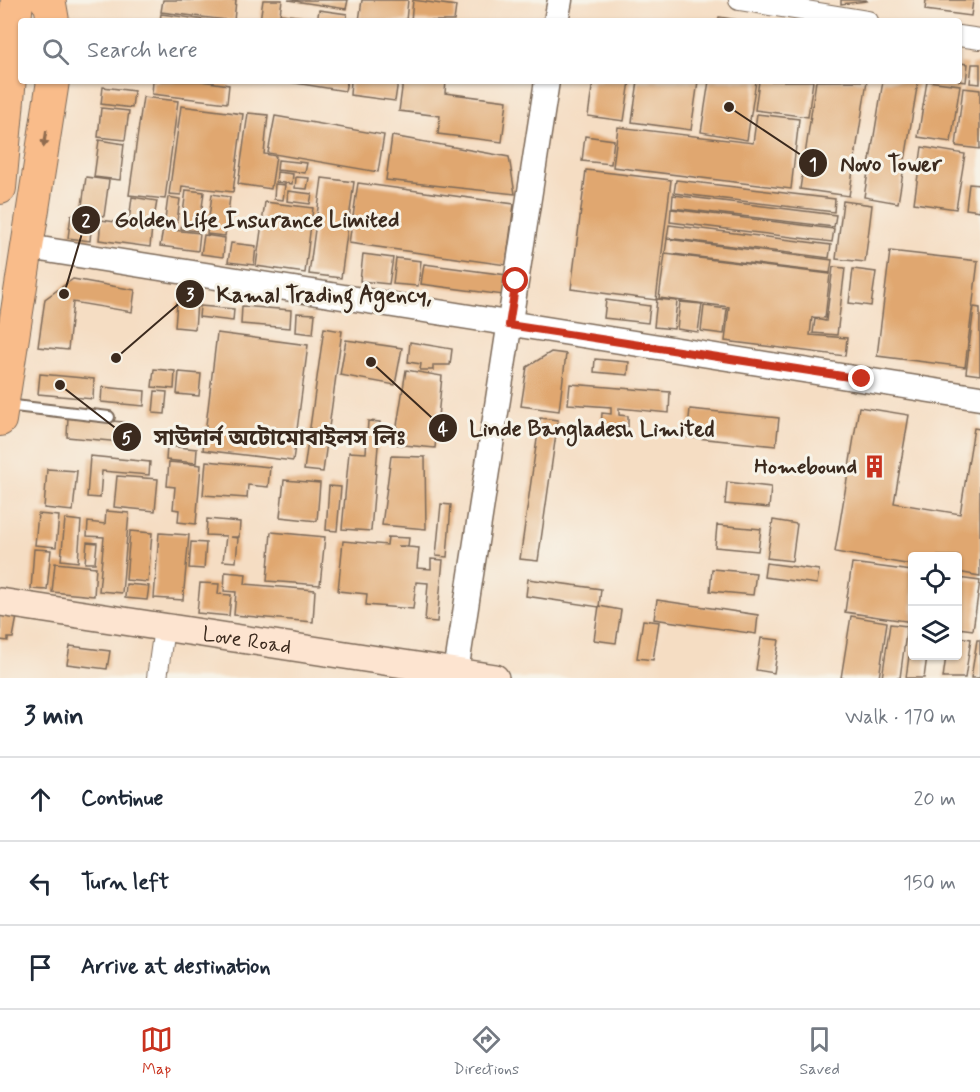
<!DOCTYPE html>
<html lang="en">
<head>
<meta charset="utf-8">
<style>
	body { margin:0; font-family:Mynerve,"Noto Sans Bengali",sans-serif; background:#f2f2f3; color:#1f2937 }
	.controls { position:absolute; right:18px; bottom:18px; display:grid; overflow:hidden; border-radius:6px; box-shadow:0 2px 4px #0004 }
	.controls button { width:54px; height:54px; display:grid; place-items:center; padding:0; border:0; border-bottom:2px solid #e0e1e3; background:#fff; color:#1f2937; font:30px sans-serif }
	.stop { position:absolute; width:18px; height:18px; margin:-14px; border:4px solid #c8321e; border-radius:50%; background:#fff }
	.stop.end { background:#c8321e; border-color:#fff; box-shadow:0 2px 6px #0008 }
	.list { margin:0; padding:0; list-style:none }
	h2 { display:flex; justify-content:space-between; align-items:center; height:78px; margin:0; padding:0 24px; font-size:26px }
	h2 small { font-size:20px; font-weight:400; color:#747a83 }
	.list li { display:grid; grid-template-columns:39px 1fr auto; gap:18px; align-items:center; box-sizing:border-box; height:84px; padding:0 24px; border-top:2px solid #e0e1e3 }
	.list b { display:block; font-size:22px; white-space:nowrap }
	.list em { font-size:20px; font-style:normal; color:#747a83 }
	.icon { flex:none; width:33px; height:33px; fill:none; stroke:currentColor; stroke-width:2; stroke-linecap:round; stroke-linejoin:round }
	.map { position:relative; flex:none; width:980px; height:678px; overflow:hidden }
	.search { position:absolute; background:#fff; box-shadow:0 2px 4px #0004; left:18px; right:18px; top:18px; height:66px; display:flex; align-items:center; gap:15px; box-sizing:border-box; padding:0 21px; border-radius:6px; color:#747a83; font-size:22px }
	.sheet { height:330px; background:#fff }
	nav { display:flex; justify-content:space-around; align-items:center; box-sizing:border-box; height:84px; border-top:2px solid #e0e1e3; background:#fff; font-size:16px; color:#747a83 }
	nav a { display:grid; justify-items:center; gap:3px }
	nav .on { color:#c8321e }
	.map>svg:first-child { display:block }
</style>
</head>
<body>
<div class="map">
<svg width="980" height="678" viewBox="0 0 980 678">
	<rect width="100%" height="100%" fill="#f7f3e8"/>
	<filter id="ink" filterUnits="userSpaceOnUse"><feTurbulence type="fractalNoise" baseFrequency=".0167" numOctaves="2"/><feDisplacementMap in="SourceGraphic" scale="12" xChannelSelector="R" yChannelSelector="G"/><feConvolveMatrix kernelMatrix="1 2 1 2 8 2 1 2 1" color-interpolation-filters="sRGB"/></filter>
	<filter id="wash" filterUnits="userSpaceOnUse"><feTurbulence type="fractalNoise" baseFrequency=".008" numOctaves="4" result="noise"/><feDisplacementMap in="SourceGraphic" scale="24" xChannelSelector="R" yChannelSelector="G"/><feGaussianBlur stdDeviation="1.35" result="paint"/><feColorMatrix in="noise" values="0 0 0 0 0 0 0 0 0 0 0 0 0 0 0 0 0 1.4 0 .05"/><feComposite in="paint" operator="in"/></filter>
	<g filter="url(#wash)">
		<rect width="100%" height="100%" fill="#f5ddc3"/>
		<g id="blocks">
			<!-- building -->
			<g fill="#e0a770">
				<path d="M 163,0 L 236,0 L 234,21 L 161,12 Z"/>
				<path d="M 263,0 L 282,0 L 280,14 L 312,18 L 312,21 L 260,21 Z"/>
				<path d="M 288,0 L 348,0 L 346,9 Z"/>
				<path d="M 362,0 L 408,0 L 406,21 L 359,21 Z"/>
				<path d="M 413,0 L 456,6 L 454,21 L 411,21 Z"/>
				<path d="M 841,0 L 866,0 L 867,1 L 841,4 Z"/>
				<path d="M 926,0 L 973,0 L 971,16 L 925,10 Z"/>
				<path d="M 319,10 L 347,14 L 346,21 L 317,21 Z"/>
				<path d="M 161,14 L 207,20 L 206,21 L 160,21 Z"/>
				<path d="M 719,17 L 738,20 L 738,21 L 718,21 Z"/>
				<path d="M 959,63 L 968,64 L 966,82 L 959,81 Z"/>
				<path d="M 972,64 L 980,64 L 980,84 L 970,83 Z"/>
				<path d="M 153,81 L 201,81 L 229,85 L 227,103 L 152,94 Z"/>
				<path d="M 283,81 L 347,81 L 345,91 Z"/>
				<path d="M 351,81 L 398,81 L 395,101 L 350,95 Z"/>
				<path d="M 403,81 L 446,81 L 445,93 L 507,101 L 502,142 L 438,134 L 440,116 L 399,111 Z"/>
				<path d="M 593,81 L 630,81 L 624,121 L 588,116 Z"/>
				<path d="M 638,81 L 698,81 L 691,130 L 632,122 Z"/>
				<path d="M 709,81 L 756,81 L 747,140 L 701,132 Z"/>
				<path d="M 759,81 L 813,81 L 808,117 L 755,110 Z"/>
				<path d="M 816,81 L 867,81 L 849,196 L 800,189 Z"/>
				<path d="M 883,81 L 918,81 L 898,203 L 864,197 Z"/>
				<path d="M 927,81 L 960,85 L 951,142 L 918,137 Z"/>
				<path d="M 103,87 L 134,91 L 132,108 L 101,104 Z"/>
				<path d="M 963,88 L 980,90 L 980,149 L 956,146 Z"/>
				<path d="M 143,97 L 178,101 L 165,199 L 129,195 Z"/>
				<path d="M 181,106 L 243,114 L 233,192 L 182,186 L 181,195 L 169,194 Z"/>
				<path d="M 101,108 L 129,111 L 125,140 L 98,137 Z"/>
				<path d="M 248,113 L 268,115 L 264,154 L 276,156 L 271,189 L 238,184 Z"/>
				<path d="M 757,114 L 799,119 L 791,189 L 613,167 L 618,127 L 753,143 Z"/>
				<path d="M 275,116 L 384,135 L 378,172 L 268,153 Z"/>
				<path d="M 392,136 L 509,157 L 515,194 L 386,180 Z"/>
				<path d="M 585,136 L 614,140 L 611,164 L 582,161 Z"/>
				<path d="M 99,140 L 124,144 L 120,180 L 94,177 Z"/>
				<path d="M 922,147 L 965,154 L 956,209 L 914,203 Z"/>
				<path d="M 278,160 L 307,163 L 305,173 L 277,170 Z"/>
				<path d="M 586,170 L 671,180 L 656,300 L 571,289 Z"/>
				<path d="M 277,172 L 293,174 L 292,184 L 276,182 Z"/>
				<path d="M 86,177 L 109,180 L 104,216 L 81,213 Z"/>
				<path d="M 296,177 L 309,178 L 307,189 L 295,188 Z"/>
				<path d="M 322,178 L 354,182 L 341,278 L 309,274 Z"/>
				<path d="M 676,180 L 835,199 L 834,212 L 674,193 Z"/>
				<path d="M 358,183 L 514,204 L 506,265 L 349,243 Z"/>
				<path d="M 275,184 L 285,185 L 283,200 L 274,199 Z"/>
				<path d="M 969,184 L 980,185 L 980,211 L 966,209 Z"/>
				<path d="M 186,190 L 204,192 L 199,231 L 181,229 Z"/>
				<path d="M 288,191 L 312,194 L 310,204 L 287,201 Z"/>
				<path d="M 212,194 L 230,197 L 225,236 L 207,234 Z"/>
				<path d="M 673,195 L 836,215 L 834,227 L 672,208 Z"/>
				<path d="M 132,197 L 157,201 L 153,224 L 129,221 Z"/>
				<path d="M 168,197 L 180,199 L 176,229 L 164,227 Z"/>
				<path d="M 843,201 L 872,205 L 865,262 L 836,259 Z"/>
				<path d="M 265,202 L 313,208 L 305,273 L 256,266 Z"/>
				<path d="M 671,209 L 834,229 L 832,242 L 670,222 Z"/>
				<path d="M 71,215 L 92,218 L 90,241 L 68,238 Z"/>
				<path d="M 101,220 L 152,227 L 150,247 L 99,240 Z"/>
				<path d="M 669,225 L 831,245 L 829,258 L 667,238 Z"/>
				<path d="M 163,229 L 200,233 L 198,251 L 160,246 Z"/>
				<path d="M 204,235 L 225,238 L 223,257 L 201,254 Z"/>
				<path d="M 667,239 L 832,260 L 830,273 L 665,253 Z"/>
				<path d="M 231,243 L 256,246 L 254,265 L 228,262 Z"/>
				<path d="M 890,251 L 978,261 L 965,367 L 877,356 Z"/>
				<path d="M 363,254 L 393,258 L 389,284 L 360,281 Z"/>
				<path d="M 665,254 L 830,274 L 825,318 L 812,317 L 810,335 L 847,338 L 845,356 L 725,341 L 729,307 L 659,298 Z"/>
				<path d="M 396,258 L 421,261 L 418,286 L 393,284 Z"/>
				<path d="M 424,264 L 514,276 L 511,296 L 421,284 Z"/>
				<path d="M 833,267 L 845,268 L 837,335 L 813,333 L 815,319 L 826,321 Z"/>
				<path d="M 853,269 L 876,272 L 871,306 L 849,303 Z"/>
				<path d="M 73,279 L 135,290 L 132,312 L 73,302 L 68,350 L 38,347 L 45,299 Z"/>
				<path d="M 657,299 L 677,301 L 674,329 L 654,327 Z"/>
				<path d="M 606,300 L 650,306 L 648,323 L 604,318 Z"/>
				<path d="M 177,302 L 197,303 L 195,329 L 175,327 Z"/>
				<path d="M 680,302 L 702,304 L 698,332 L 677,329 Z"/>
				<path d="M 200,306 L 234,309 L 233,321 L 199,317 Z"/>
				<path d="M 242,306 L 291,310 L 290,328 L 241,324 Z"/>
				<path d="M 704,306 L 727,309 L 724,334 L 701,331 Z"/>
				<path d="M 974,307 L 980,308 L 980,375 L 966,373 Z"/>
				<path d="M 297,313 L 315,314 L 313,334 L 296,332 Z"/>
				<path d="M 324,328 L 342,331 L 323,472 L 304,470 Z"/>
				<path d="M 217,333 L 308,345 L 293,461 L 203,450 Z"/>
				<path d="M 346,340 L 402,348 L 395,385 L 340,375 Z"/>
				<path d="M 410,342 L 452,349 L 450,365 L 433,365 L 433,370 L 420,370 L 421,364 L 408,362 Z"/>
				<path d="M 551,352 L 566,354 L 559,411 L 521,406 L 527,367 Z"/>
				<path d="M 595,359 L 629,362 L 628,375 L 594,372 Z"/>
				<path d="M 154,369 L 175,371 L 174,389 L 152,387 Z"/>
				<path d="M 406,370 L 442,376 L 435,448 L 394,444 Z"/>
				<path d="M 179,372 L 201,374 L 199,396 L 177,394 Z"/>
				<path d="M 40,374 L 94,379 L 93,399 L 38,394 Z"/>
				<path d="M 570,384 L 670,392 L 669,413 L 619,408 L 619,415 L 628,416 L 628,427 L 618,426 L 617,430 L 610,429 L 610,427 L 601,426 L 602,413 L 611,414 L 611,407 L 568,404 Z"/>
				<path d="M 102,387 L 145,391 L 144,406 L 101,402 Z"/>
				<path d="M 155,391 L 167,392 L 165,414 L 153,413 Z"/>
				<path d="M 859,407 L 909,415 L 894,503 L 960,514 L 974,428 L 980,429 L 980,576 L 958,572 L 958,556 L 912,556 L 912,565 L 835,552 Z"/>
				<path d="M 690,409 L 779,418 L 776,446 L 687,437 Z"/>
				<path d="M 68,417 L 123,422 L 121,442 L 67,437 Z"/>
				<path d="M 540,418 L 558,420 L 538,561 L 520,559 Z"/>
				<path d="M 368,421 L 380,422 L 371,531 L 342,529 L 349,452 L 366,453 Z"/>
				<path d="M 167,446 L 197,449 L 196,463 L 166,460 Z"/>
				<path d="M 90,456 L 150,462 L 149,475 L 102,471 L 100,498 L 87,497 Z"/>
				<path d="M 391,456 L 425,457 L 426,529 L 382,525 Z"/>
				<path d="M 206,461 L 270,467 L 268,487 L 248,485 L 247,498 L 203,495 Z"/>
				<path d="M 169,462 L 201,465 L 196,524 L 178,522 L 179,510 L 173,509 L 175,487 L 167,486 Z"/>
				<path d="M 47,469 L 77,471 L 73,511 L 44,508 Z"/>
				<path d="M 117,476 L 158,479 L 155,511 L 114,507 Z"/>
				<path d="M 284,480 L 320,483 L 317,521 L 280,517 Z"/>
				<path d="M 727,482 L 771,487 L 769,508 L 725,504 Z"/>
				<path d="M 329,486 L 341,487 L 337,531 L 326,530 Z"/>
				<path d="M 441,504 L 451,505 L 447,557 L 436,556 Z"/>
				<path d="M 106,511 L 129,513 L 122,593 L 99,591 L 104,537 L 87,536 L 88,522 L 105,524 Z"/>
				<path d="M 38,514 L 59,516 L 56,547 L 35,545 Z"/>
				<path d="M 65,519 L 81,521 L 78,562 L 61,560 Z"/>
				<path d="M 207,519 L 240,522 L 239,537 L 230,537 L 238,538 L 236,562 L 223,561 L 226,536 L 206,535 Z"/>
				<path d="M 773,520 L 797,524 L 792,561 L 767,558 Z"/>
				<path d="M 717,525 L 761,529 L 758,551 L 715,547 Z"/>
				<path d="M 130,531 L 152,533 L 148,582 L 126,580 Z"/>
				<path d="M 271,532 L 325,537 L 320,585 L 267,581 Z"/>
				<path d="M 159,533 L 189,535 L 183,600 L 154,598 Z"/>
				<path d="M 388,537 L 409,538 L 408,546 L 397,546 L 419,548 L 417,568 L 431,569 L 431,559 L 443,560 L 437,622 L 425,621 L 428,583 L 416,582 L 413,609 L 366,605 L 367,594 L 338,591 L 343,541 L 387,545 Z"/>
				<path d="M 87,542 L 97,543 L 95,563 L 85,563 Z"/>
				<path d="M 191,542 L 206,543 L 204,569 L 189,568 Z"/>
				<path d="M 34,549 L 51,550 L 47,590 L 31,589 Z"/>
				<path d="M 55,563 L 96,567 L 94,596 L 52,592 Z"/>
				<path d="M 766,563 L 819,570 L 817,584 L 764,577 Z"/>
				<path d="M 852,563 L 912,571 L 912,622 L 845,612 Z"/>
				<path d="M 712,569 L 756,573 L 753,595 L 710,591 Z"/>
				<path d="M 225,572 L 246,574 L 245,584 L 315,590 L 313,622 L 234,615 L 236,592 L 224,591 Z"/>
				<path d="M 958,578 L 980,581 L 973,630 L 958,628 Z"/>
				<path d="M 528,579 L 601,589 L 599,607 L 526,596 Z"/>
				<path d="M 200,583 L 219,584 L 218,594 L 231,595 L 229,616 L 197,613 Z"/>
				<path d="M 126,584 L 149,586 L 147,600 L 125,598 Z"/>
				<path d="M 657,600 L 758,615 L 756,634 L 654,619 Z"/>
				<path d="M 0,603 L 18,611 L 13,638 L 8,638 L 8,641 L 0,640 Z"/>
				<path d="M 599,606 L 621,610 L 616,643 L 594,640 Z"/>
				<path d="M 851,616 L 887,622 L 879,678 L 841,678 Z"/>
				<path d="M 643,620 L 659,622 L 653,660 L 637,658 Z"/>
				<path d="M 890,624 L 907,626 L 900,678 L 882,678 Z"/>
				<path d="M 958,637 L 971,639 L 965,678 L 943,678 L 946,656 L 958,656 Z"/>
				<path d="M 761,638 L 779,640 L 774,673 L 756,670 Z"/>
				<path d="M 977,640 L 980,640 L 980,678 L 971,678 Z"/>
				<path d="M 911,641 L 912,656 L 927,656 L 924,678 L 906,678 Z"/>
				<path d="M 70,646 L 110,651 L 107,669 L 67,664 Z"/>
			</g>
		</g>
	</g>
	<g filter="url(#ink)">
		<use href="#blocks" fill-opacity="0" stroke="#7c6958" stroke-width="1.5"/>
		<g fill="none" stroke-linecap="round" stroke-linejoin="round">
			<defs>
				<path id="service" d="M 6,405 L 109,417"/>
				<g id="minor">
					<path d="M 739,0 L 868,21"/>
					<path d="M 959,36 L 980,39"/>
					<path d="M 157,678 L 164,628"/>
				</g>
				<g id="tertiary">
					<path d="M 556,21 L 560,0"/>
					<path d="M 28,247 L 980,398"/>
					<path d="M 456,672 L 547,81"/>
				</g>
				<g id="secondary">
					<path id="s1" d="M 0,602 L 495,678"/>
				</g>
				<g id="primary">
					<path d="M 46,0 L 50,4 L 53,21"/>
					<path d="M 0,188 L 17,0"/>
					<path d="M 0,420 L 53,81"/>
				</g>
			</defs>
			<!-- service casing -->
			<use href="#service" stroke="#7c6958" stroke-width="14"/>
			<!-- minor casing -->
			<use href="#minor" stroke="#7c6958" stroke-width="22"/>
			<!-- tertiary casing -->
			<use href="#tertiary" stroke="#7c6958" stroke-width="27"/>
			<!-- secondary casing -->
			<use href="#secondary" stroke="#7c6958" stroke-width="30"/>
			<!-- primary casing -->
			<use href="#primary" stroke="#7c6958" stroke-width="34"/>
			<!-- service -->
			<use href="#service" stroke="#fff" stroke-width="10"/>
			<!-- minor -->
			<use href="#minor" stroke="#fff" stroke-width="20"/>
			<!-- tertiary -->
			<use href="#tertiary" stroke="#fff" stroke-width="24"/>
			<!-- secondary -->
			<use href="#secondary" stroke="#fde4d0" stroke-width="27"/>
			<!-- primary -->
			<use href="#primary" stroke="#f9bc8a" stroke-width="32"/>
		</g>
		<!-- one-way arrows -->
		<defs><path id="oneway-solid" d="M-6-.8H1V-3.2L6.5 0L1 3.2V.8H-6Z" transform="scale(1.5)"/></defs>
		<use fill="#906c4f" href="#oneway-solid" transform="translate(45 139) rotate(99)"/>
	</g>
	<g fill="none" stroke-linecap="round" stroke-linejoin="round" filter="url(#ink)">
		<!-- route -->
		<path stroke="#c8321e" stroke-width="8" d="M 516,281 L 509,325 L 862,379"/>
	</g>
	<!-- icons -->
	<defs>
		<symbol id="building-bare" viewBox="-9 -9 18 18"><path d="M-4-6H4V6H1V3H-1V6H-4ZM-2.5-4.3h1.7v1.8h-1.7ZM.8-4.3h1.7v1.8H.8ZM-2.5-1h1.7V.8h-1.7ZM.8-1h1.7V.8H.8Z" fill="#c8321e" stroke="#f7f3e8" stroke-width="2.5" paint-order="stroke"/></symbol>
	</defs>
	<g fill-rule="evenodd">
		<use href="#building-bare" x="858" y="450" width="33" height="33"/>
	</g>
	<g text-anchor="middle" stroke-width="6" stroke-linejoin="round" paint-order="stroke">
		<!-- poi labels -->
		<g font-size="21" font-weight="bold" fill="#3b2a1e" stroke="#f7f3e8" text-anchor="end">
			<text x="857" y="473">Homebound</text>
		</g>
		<!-- street labels -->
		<g font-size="21" fill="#3b2a1e" stroke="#f7f3e8">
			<text dy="7" stroke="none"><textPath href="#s1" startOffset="250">Love Road</textPath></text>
		</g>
	</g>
	<!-- callouts -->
	<path fill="none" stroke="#3b2a1e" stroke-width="2" d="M729 107L813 163M64 294L86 220M116 358L190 294M371 362L443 428M60 385L127 437"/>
	<g fill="#3b2a1e" stroke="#f7f3e8" stroke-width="2">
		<circle cx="729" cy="107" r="6"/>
		<circle cx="64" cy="294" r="6"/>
		<circle cx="116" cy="358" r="6"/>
		<circle cx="371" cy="362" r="6"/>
		<circle cx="60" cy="385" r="6"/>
		<circle cx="813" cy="163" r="15"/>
		<circle cx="86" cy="220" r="15"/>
		<circle cx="190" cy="294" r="15"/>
		<circle cx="443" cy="428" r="15"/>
		<circle cx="127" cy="437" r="15"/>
	</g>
	<g font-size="18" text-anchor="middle" font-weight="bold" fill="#fff">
		<text x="813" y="170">1</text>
		<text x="86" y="226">2</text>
		<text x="190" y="300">3</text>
		<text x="443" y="435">4</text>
		<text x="127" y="444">5</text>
	</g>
	<g font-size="22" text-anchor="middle" font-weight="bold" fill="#3b2a1e" stroke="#f7f3e8" stroke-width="6" stroke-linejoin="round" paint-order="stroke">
		<text x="891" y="171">Novo Tower</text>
		<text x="257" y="227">Golden Life Insurance Limited</text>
		<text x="324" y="302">Kamal Trading Agency,</text>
		<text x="592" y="436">Linde Bangladesh Limited</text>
		<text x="280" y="445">সাউদার্ন অটোমোবাইলস লিঃ</text>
	</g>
</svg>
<div class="controls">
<button><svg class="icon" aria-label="locate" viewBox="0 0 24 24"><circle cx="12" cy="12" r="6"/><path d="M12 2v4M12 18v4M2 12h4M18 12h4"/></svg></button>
<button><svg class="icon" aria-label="layers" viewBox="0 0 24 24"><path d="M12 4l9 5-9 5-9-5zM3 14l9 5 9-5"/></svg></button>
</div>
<div class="stop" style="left:516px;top:281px"></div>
<div class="stop end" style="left:862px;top:379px"></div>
<div class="search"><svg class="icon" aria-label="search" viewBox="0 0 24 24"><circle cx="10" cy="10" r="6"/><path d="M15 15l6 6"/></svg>Search here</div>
</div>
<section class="sheet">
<h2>3 min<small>Walk · 170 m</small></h2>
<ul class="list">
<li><svg class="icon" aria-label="ahead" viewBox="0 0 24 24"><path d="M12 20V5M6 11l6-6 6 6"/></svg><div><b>Continue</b></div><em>20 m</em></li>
<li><svg class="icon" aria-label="left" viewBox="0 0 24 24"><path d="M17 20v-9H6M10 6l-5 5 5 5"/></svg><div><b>Turn left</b></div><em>150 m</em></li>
<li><svg class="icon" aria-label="arrive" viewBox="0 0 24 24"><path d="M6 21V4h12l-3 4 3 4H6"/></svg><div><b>Arrive at destination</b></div></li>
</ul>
</section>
<nav>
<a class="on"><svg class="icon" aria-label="map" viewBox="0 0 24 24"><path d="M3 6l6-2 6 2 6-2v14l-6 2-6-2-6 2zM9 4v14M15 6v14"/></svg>Map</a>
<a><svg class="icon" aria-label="directions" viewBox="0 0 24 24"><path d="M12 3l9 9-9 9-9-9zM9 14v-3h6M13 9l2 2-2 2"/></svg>Directions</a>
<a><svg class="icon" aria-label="saved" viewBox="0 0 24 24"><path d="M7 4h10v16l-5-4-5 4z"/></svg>Saved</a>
</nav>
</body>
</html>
